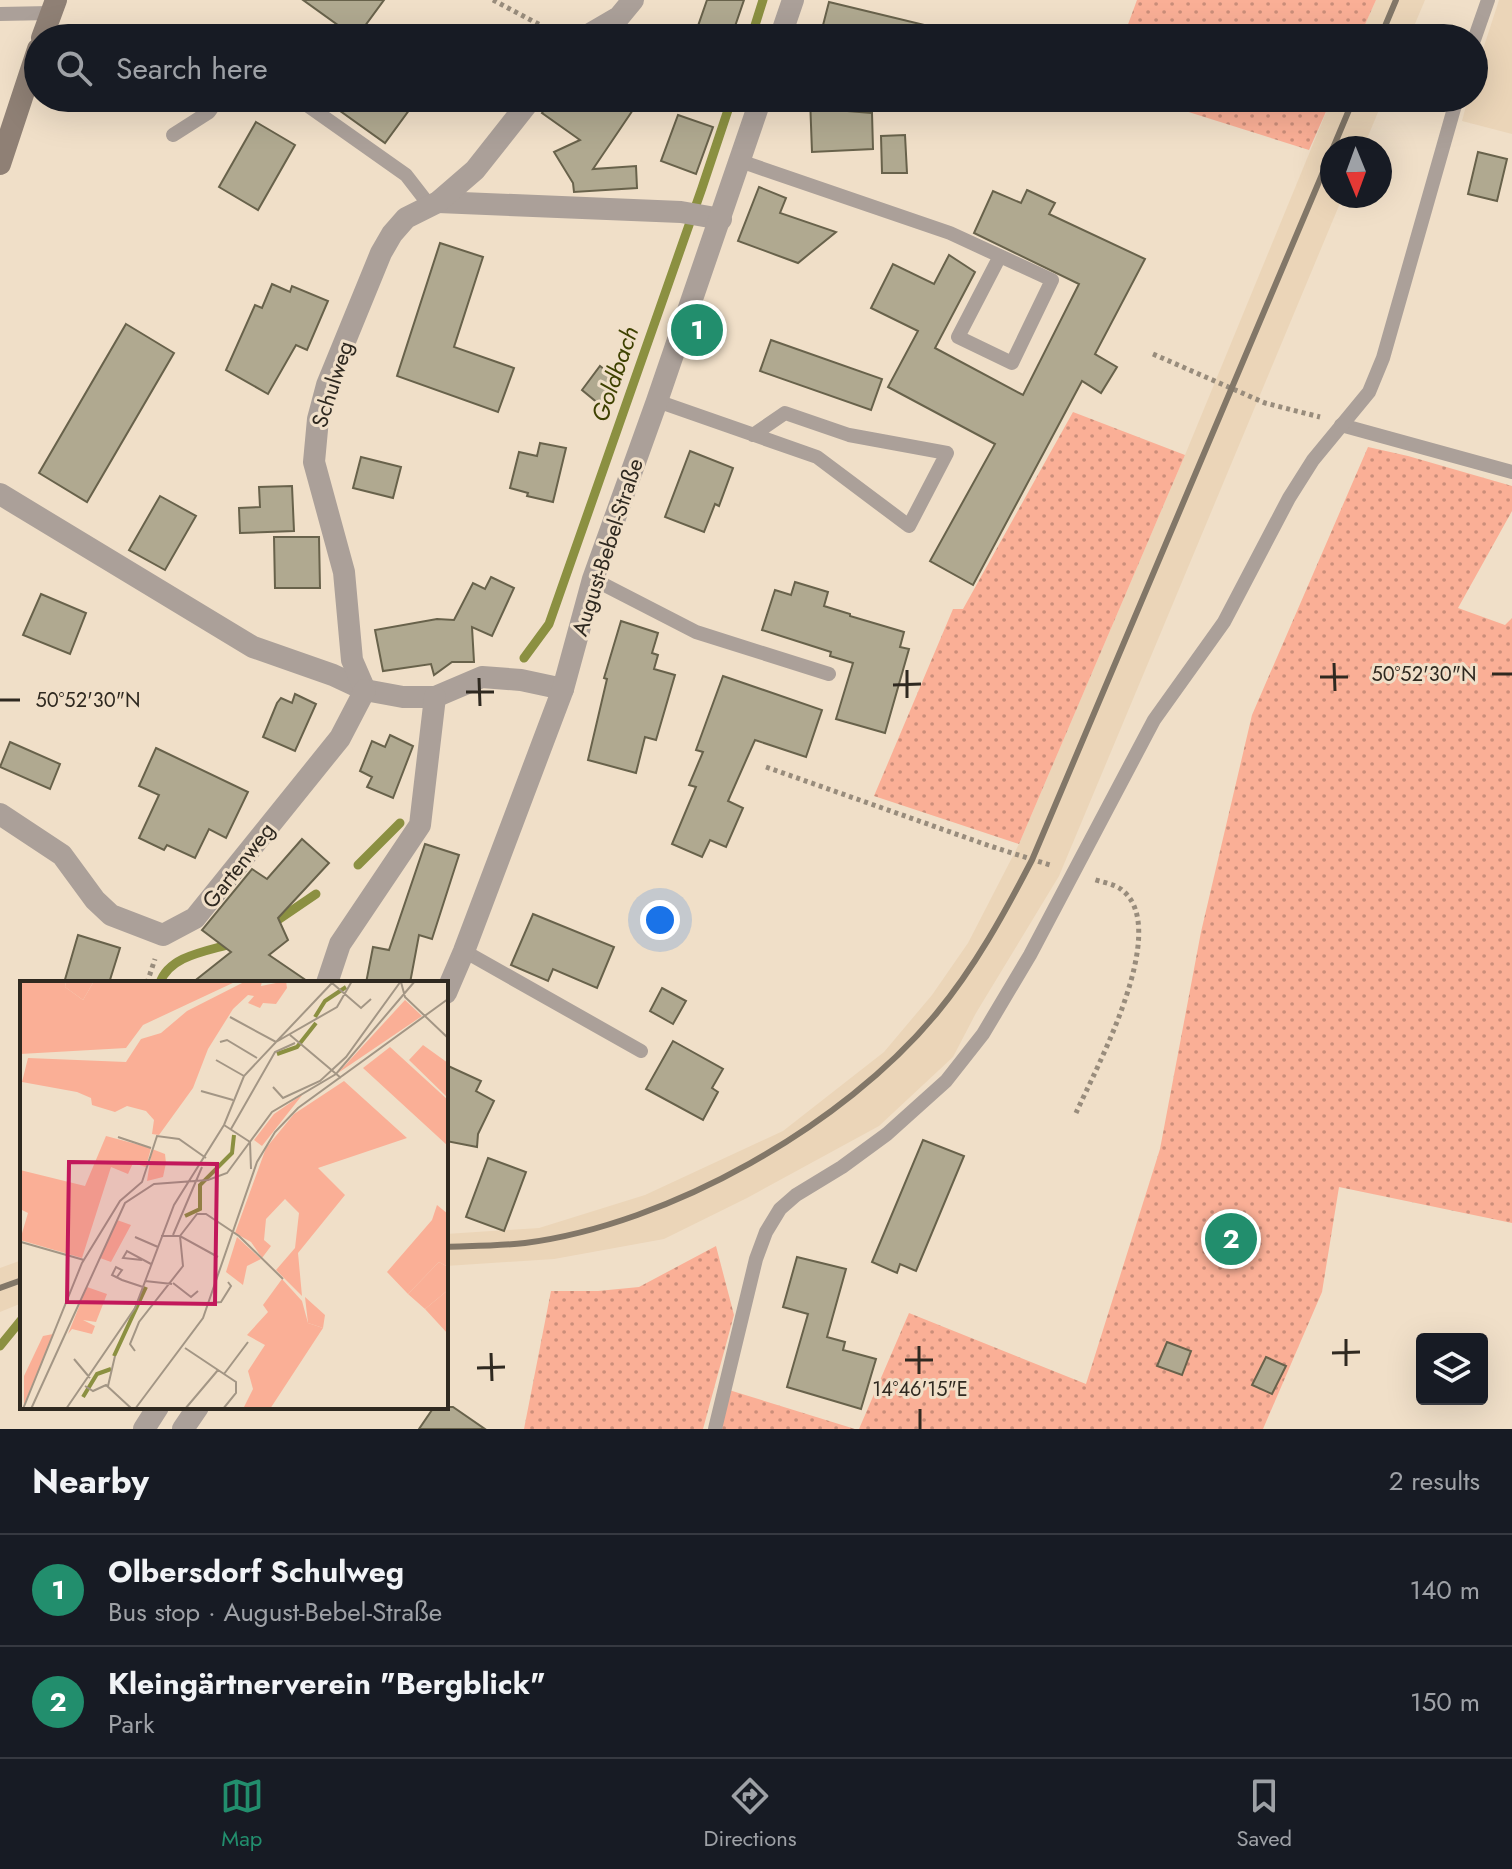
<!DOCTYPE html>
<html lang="en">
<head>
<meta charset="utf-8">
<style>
	body { margin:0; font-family:Jost,sans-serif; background:#242831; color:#f1f3f6 }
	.controls { position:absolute; right:24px; bottom:24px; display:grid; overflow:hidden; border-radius:8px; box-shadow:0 8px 32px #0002 }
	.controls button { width:72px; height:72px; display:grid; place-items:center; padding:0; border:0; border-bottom:2px solid #363941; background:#171b24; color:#f1f3f6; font:40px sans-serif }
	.compass { position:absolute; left:1320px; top:136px; width:72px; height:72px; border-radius:50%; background:#171b24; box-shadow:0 8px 32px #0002; rotate:179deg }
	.you { position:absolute; left:660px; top:920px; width:28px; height:28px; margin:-20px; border:6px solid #fff; border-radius:50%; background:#1a73e8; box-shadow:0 0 0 12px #1a73e833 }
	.badge { display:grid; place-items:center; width:52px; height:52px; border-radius:50%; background:#228e6d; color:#fff; font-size:26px; font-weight:700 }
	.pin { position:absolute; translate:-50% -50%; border:4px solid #fff; box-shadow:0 2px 8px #0006 }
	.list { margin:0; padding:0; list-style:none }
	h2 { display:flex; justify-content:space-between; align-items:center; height:104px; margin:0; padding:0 32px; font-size:34px }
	h2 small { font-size:26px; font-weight:400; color:#9ea1a6 }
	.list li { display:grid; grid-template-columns:52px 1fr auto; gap:24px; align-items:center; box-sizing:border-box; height:112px; padding:0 32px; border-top:2px solid #363941 }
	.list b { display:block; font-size:30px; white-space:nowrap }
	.list p { margin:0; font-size:26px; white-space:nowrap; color:#9ea1a6 }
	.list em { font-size:26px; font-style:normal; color:#9ea1a6 }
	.icon { flex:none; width:44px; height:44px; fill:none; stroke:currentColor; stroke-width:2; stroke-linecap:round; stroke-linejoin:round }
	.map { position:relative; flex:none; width:1512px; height:1429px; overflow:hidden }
	.search { position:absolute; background:#171b24; box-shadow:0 8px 32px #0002; left:24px; right:24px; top:24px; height:88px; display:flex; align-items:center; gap:20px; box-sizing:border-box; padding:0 28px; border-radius:44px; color:#9ea1a6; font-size:30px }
	.sheet { height:328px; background:#171b24 }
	nav { display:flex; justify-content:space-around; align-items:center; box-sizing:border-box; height:112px; border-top:2px solid #363941; background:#171b24; font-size:22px; color:#9ea1a6 }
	nav a { display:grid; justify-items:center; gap:4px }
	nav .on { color:#228e6d }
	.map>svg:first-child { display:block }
</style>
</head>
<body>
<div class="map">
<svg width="1512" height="1429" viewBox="0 0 1512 1429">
	<defs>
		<pattern id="grass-dots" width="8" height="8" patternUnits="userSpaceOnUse" patternTransform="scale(2)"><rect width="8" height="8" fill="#faaf96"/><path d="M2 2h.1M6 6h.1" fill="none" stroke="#cb8e7a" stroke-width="1.8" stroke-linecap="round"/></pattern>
	</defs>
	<rect width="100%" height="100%" fill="#f0dfc8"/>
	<!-- built -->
	<g fill="#ebd5b8">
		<path d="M 1376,0 L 1425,0 L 1409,38 L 1359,38 Z"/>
		<path d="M 1499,0 L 1512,0 L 1512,134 L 1462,121 L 1468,98 L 1474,98 L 1474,77 Z"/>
		<path d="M 1332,98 L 1384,98 L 1363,148 L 1332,148 L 1332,196 L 1343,196 L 1164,625 L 1059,876 L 976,1013 L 953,1057 L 879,1126 L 747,1198 L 664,1239 L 554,1259 L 446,1266 L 446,1234 L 539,1228 L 645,1195 L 783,1131 L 884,1052 L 932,995 L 968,943 L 1019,844 L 1185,455 Z"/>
		<path d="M 22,1260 L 22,1303 L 0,1312 L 0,1268 Z"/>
	</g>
	<!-- grass -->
	<g fill="url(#grass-dots)">
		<path d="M 1137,0 L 1376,0 L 1359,38 L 1123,38 Z"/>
		<path d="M 1144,98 L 1332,98 L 1309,150 Z"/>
		<path d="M 1073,412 L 1185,455 L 1019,844 L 874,796 L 953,609 L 963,609 Z"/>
		<path d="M 1368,447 L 1408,456 L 1512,486 L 1512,511 L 1458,608 L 1505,625 L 1512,618 L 1512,1223 L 1339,1187 L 1322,1292 L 1263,1429 L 859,1429 L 909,1313 L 1086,1384 L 1160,1149 L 1201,932 L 1252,715 Z"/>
		<path d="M 716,1246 L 734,1315 L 703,1429 L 524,1429 L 551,1291 L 598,1291 L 639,1287 Z"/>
		<path d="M 729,1390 L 855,1429 L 720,1429 Z"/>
	</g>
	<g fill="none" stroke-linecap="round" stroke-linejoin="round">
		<!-- stream -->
		<g stroke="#8b9041" stroke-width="9">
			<path d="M 751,38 L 763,0"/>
			<path d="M 524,658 L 549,624 L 702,188 L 732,98"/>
			<path d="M 358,865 L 400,823"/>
			<path d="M 269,926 L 316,894"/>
			<path d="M 160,983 C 169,955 209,951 234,943"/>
			<path d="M 0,1346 L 22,1319"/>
		</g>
	</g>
	<!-- building -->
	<g fill="#b0a990" stroke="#68624b" stroke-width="2">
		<path d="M 303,0 L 384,0 L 356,38 Z"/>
		<path d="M 707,0 L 744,0 L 731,38 L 698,26 Z"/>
		<path d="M 829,2 L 941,29 L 940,38 L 858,38 L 822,29 Z"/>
		<path d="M 322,98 L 418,98 L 385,143 Z"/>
		<path d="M 553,98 L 641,98 L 593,169 L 636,166 L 637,188 L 574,192 L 573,183 L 554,152 L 580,140 L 542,113 Z"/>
		<path d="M 810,98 L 847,98 L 848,111 L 872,113 L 873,149 L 812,152 Z"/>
		<path d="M 678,115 L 713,127 L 696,174 L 661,161 Z"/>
		<path d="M 256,122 L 295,145 L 258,210 L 219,187 Z"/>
		<path d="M 905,135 L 907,173 L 882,173 L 881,136 Z"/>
		<path d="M 1478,152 L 1507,159 L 1497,201 L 1468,194 Z"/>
		<path d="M 759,187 L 786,198 L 780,213 L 836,232 L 798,263 L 738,241 Z"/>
		<path d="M 1027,190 L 1055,203 L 1049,214 L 1145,259 L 1095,354 L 1117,367 L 1101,393 L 1082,381 L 973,585 L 930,561 L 995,444 L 888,387 L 918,331 L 871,308 L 893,264 L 934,284 L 949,255 L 975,272 L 935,348 L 1023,395 L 1079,284 L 974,233 L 993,191 L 1021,203 Z"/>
		<path d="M 440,243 L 483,257 L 454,347 L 514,368 L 498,412 L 397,376 Z"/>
		<path d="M 272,284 L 290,292 L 292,286 L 328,301 L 307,350 L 296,345 L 268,394 L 226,370 L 255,305 L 262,308 Z"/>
		<path d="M 126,324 L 174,353 L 87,502 L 39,473 Z"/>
		<path d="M 771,340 L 882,379 L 871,410 L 760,371 Z"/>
		<path d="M 600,366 L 618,380 L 599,404 L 582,390 Z"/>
		<path d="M 540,443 L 566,448 L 553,502 L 527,496 L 528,493 L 510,488 L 519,452 L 537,456 Z"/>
		<path d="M 690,451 L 733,468 L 719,506 L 715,504 L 704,532 L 665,517 Z"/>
		<path d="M 361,457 L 401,467 L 393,498 L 353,488 Z"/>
		<path d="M 292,486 L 294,531 L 240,533 L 239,508 L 260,507 L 259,487 Z"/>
		<path d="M 160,496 L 196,516 L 165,570 L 129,550 Z"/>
		<path d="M 274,537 L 319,537 L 320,588 L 275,588 Z"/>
		<path d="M 491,577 L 514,588 L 492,636 L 472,627 L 474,662 L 452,662 L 434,675 L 431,664 L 383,671 L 375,630 L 437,619 L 454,620 L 473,583 L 485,589 Z"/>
		<path d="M 795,582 L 828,592 L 824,606 L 850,614 L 850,616 L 904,632 L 900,647 L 909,649 L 885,733 L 836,719 L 853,663 L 830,656 L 831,652 L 762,630 L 775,590 L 791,595 Z"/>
		<path d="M 41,594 L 86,613 L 70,654 L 23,635 Z"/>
		<path d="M 621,621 L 658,633 L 652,653 L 658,655 L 654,669 L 675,675 L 656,740 L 645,737 L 636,773 L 588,760 L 607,679 L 604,678 Z"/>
		<path d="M 723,676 L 822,710 L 806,757 L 755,740 L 728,801 L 743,808 L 726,847 L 710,840 L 702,857 L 672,844 L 696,787 L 689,785 L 703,752 L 696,750 Z"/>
		<path d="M 295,694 L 316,704 L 295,751 L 263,737 L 277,703 L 281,698 L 292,703 Z"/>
		<path d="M 390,735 L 413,746 L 393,798 L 367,787 L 372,777 L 360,771 L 372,741 L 385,747 Z"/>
		<path d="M 10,742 L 60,764 L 50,789 L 0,767 Z"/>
		<path d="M 156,748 L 248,792 L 226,838 L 209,829 L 195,858 L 167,845 L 164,850 L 139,838 L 159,795 L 139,786 Z"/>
		<path d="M 302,839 L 329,863 L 278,918 L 288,940 L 269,955 L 310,983 L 192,983 L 231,952 L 202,930 L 252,869 L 267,879 Z"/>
		<path d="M 425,844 L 459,855 L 432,939 L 419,935 L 410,983 L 366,983 L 373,947 L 389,950 Z"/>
		<path d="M 533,914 L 614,947 L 597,988 L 553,969 L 548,981 L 511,965 Z"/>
		<path d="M 78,935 L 120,948 L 109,983 L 64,983 Z"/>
		<path d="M 662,988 L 686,1001 L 673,1024 L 650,1011 Z"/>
		<path d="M 673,1041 L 723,1069 L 712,1088 L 718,1092 L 703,1120 L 646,1089 Z"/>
		<path d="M 446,1065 L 481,1081 L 476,1091 L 494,1101 L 478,1134 L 477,1147 L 446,1141 Z"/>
		<path d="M 923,1140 L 964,1156 L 916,1271 L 900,1264 L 897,1273 L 872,1262 Z"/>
		<path d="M 488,1158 L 526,1172 L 504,1231 L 466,1217 Z"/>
		<path d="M 797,1257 L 846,1269 L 827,1337 L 845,1342 L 843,1350 L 876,1359 L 861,1409 L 787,1387 L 808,1314 L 783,1307 Z"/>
		<path d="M 1167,1342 L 1191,1351 L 1182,1375 L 1157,1366 Z"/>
		<path d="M 1266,1357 L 1286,1366 L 1272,1394 L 1252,1385 Z"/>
		<path d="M 434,1407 L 453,1407 L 485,1429 L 419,1429 Z"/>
	</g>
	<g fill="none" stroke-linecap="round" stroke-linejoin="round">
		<!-- path -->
		<g stroke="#988c7c" stroke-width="5" stroke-dasharray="4 4" stroke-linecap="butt">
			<path d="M 493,0 L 561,36"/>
			<path d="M 1153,354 L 1265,403 L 1320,417"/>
			<path d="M 766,767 L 990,846 L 1053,866"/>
			<path d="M 147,983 L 155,959"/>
			<path d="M 1076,1113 C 1096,1068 1172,929 1122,890 C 1115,884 1101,882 1093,879"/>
		</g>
		<!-- service -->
		<g stroke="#aba099" stroke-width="14">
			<path d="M 0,14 L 50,13"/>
			<path d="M 1474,40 L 1488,0"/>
			<path d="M 297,98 L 406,175 L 430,206"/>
			<path d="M 173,135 L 209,112 L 219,98"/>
			<path d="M 740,161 L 950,233 L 1052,280 L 1012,363 L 958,337 L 1000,256"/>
			<path d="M 657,401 L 817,457 L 909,526 L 947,453 L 849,435 L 785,413 L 753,435"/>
			<path d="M 1341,425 L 1512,472"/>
			<path d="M 593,579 L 696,632 L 829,674"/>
			<path d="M 464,951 L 641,1051"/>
			<path d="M 715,1429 L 756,1259 L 766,1232 L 780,1209 L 796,1195 L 842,1167 L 887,1134 L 946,1081 L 983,1034 L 1030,955 L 1154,720 L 1224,622 L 1289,498 L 1313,460 L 1369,392 L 1383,358 L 1457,98"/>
		</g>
		<!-- minor -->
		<g stroke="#aba099" stroke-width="22">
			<path d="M 583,38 L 619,17 L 633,0"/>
			<path d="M 438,202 L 681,212 L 721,219"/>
			<path d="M 0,494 L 253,647 L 333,675 L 365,690 L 403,697 L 435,697 L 482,677 L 521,680 L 563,689"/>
			<path d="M 365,690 L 352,660 L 344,572 L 314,462 L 318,419 L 327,385 L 381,253 L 392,234 L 406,218 L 438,202 L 475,170 L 532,98"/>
			<path d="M 0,814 L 62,855 L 95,900 L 111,915 L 163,935 L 195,918 L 340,738 L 365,690"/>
			<path d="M 327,983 L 340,944 L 420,825 L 435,697"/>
			<path d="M 144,1429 L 158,1407"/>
		</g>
		<!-- tertiary -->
		<g stroke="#aba099" stroke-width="22">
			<path d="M 780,38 L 793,0"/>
			<path d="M 446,993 L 464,951 L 563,689 L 593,579 L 657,401 L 761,98"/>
			<path d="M 183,1429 L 198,1407"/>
		</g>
		<!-- secondary -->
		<g stroke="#8f8075" stroke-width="22">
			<path d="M 42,38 L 56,0"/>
			<path d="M 0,164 L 38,49"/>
		</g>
		<!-- rail -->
		<g stroke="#827768" stroke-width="6">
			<path d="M 1380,38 L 1396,0"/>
			<path d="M 1333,148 L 1354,98"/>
			<path d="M 446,1247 C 472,1246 499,1246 525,1243 C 670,1224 843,1126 936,1014 C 975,967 1004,914 1032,860 L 1332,151"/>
			<path d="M 0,1288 L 22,1280"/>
		</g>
	</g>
	<!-- ticks -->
	<path fill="none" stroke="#2f2920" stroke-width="3" d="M 1334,663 L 1335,691M 907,670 L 907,698M 1492,674 L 1512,674M 1320,677 L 1348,677M 479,678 L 480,706M 893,685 L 921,684M 466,692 L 494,692M 0,700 L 20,700M 1346,1339 L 1346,1366M 919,1346 L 919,1374M 491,1353 L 492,1381M 1332,1353 L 1360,1352M 905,1360 L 933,1360M 477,1368 L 505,1367M 920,1409 L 920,1429"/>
	<g text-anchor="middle" stroke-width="6" stroke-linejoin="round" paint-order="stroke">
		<!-- street labels -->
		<g font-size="22" fill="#2f2920" stroke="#f0dfc8">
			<text transform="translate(332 384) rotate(-72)" y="8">Schulweg</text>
			<text transform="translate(607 547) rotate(-72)" y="8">August-Bebel-Straße</text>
			<text transform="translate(238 865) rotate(-52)" y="8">Gartenweg</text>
		</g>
		<!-- water labels -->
		<g font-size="24" font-style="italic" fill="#3e4100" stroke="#f0dfc8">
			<text transform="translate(615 374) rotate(-71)" y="8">Goldbach</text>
		</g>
	</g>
	<!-- overview -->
	<g transform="translate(20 981)">
		<rect width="428" height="428" fill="#f0dfc8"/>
		<path d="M 46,0 L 74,0 L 63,19 L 45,6 ZM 226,0 L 242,0 L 241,5 L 266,0 L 267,7 L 256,23 L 243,22 L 240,27 L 228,22 L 234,15 L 228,14 L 213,28 L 188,68 L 173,107 L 139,154 L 132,153 L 134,139 L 126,130 L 107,125 L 95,131 L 72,124 L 71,117 L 57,111 L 2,101 L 8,77 L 106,81 L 121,58 L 141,52 L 167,30 ZM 385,19 L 402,35 L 318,92 ZM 403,64 L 428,82 L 428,117 L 389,79 ZM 370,66 L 428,119 L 428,165 L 343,87 ZM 324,100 L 387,157 L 298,187 L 325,214 L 278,272 L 282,315 L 256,289 L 275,267 L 279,232 L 265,218 L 246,238 L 244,259 L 251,265 L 242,277 L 231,261 L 215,252 L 246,167 L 274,133 ZM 283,113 L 242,165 L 234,159 L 254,133 ZM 86,155 L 131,167 L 126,186 L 113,182 L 108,193 L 91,186 L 62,277 L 0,259 L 8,232 L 0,228 L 0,189 L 65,205 ZM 132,168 L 145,173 L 146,182 L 143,196 L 127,200 ZM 97,239 L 111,244 L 91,281 L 80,277 ZM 217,256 L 241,278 L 227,285 L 223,304 L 206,291 ZM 419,281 L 428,286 L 428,309 L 405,328 L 388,313 ZM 262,298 L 282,320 L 288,342 L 303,347 L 250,428 L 223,428 L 233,408 L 228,390 L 245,364 L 227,354 L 248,331 L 243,324 ZM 67,306 L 87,313 L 76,341 L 63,339 L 75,345 L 72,353 L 52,348 L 48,353 ZM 33,353 L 4,424 L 4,395 L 23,355 Z" fill="#faaf96"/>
		<path d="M 0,0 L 46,0 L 45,6 L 63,19 L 74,0 L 217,0 L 123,44 L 106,67 L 0,73 ZM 417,224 L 428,233 L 428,286 L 419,281 L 388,313 L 367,291 L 412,239 ZM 428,309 L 428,353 L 405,328 ZM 285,316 L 305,334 L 303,347 L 288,342 Z" fill="#faaf96"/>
		<path fill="none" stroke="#8b9041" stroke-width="4" d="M 295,36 L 305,20 L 326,6M 257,73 L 277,66 L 296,42M 165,235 L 180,228 L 180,204 L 212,172 L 214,154M 94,375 L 126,306M 63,416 L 77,393 L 91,388"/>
		<path fill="none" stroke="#a39685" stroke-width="2" d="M 381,1 L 385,16 L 428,57M 210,36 L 256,61 L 312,2 L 341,27 L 351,18M 270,54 L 321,97M 200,61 L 207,59 L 237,77M 196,79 L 224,95M 253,106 L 263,117 L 300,100 L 326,76 L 381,0M 181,110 L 213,119M 204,144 L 230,161 L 231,188M 211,148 L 255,71 L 275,62M 98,156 L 131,167M 153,254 L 182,186M 141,255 L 160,255 L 198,276M 160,255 L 177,233 L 186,233 L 219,255 L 263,298M 115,256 L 138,266M 1,261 L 64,279M 122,279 L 103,277 L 107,270 L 131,283M 97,296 L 102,289 L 96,286 L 92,294 L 102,299 L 123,306M 125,300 L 152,303M 153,302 L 171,316 L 178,310M 190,322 L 201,321 L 211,305 L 208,301M 165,367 L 216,401 L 216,412 L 203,428M 115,370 L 110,363 L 119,341 L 163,285 L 160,255M 54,378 L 70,397M 204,393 L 228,361M 65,405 L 73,410 L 86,404 L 112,428M 88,405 L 95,375M 3,428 L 62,282 L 100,220 L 122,201 L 137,155 L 159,158 L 186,177M 11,428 L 105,222 L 134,203 L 188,199 L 207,192 L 252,131 L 316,93 L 395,0M 46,428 L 115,327 L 154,224 L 204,144 L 224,95 L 256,61 L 317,26 L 332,0M 115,428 L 183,337 L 237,181 L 255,151 L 278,127 L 428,18M 165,428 L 198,389"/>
		<path fill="#c2185b" fill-opacity="0.15" stroke="#c2185b" stroke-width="4" d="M 49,181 L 197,183 L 195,323 L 47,321 Z"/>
		<rect width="428" height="428" fill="none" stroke="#2f2920" stroke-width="4"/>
	</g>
	<g font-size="20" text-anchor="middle" fill="#2f2920" stroke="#f0dfc8" stroke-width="6" stroke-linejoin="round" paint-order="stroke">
		<text x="1424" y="681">50°52'30"N</text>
		<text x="88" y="707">50°52'30"N</text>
		<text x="920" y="1396">14°46'15"E</text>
	</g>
</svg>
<div class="controls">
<button><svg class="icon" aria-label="layers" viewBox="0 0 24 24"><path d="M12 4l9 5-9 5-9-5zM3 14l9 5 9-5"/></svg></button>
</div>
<svg class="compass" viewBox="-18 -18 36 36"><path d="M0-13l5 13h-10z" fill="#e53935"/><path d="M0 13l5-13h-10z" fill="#9ea1a6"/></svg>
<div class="you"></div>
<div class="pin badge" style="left:697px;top:330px">1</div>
<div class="pin badge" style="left:1231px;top:1239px">2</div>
<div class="search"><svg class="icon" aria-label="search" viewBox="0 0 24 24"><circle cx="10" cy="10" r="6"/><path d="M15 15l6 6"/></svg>Search here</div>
</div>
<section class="sheet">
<h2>Nearby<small>2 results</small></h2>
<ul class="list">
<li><span class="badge">1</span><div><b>Olbersdorf Schulweg</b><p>Bus stop · August-Bebel-Straße</p></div><em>140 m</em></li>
<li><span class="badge">2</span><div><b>Kleingärtnerverein &quot;Bergblick&quot;</b><p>Park</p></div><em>150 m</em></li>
</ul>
</section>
<nav>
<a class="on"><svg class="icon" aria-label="map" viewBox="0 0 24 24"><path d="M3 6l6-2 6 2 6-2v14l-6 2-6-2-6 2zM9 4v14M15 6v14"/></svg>Map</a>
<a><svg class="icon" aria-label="directions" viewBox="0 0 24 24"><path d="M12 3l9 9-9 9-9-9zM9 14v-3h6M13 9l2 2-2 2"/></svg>Directions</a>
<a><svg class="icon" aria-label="saved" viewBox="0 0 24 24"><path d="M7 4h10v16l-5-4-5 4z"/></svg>Saved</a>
</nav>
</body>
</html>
